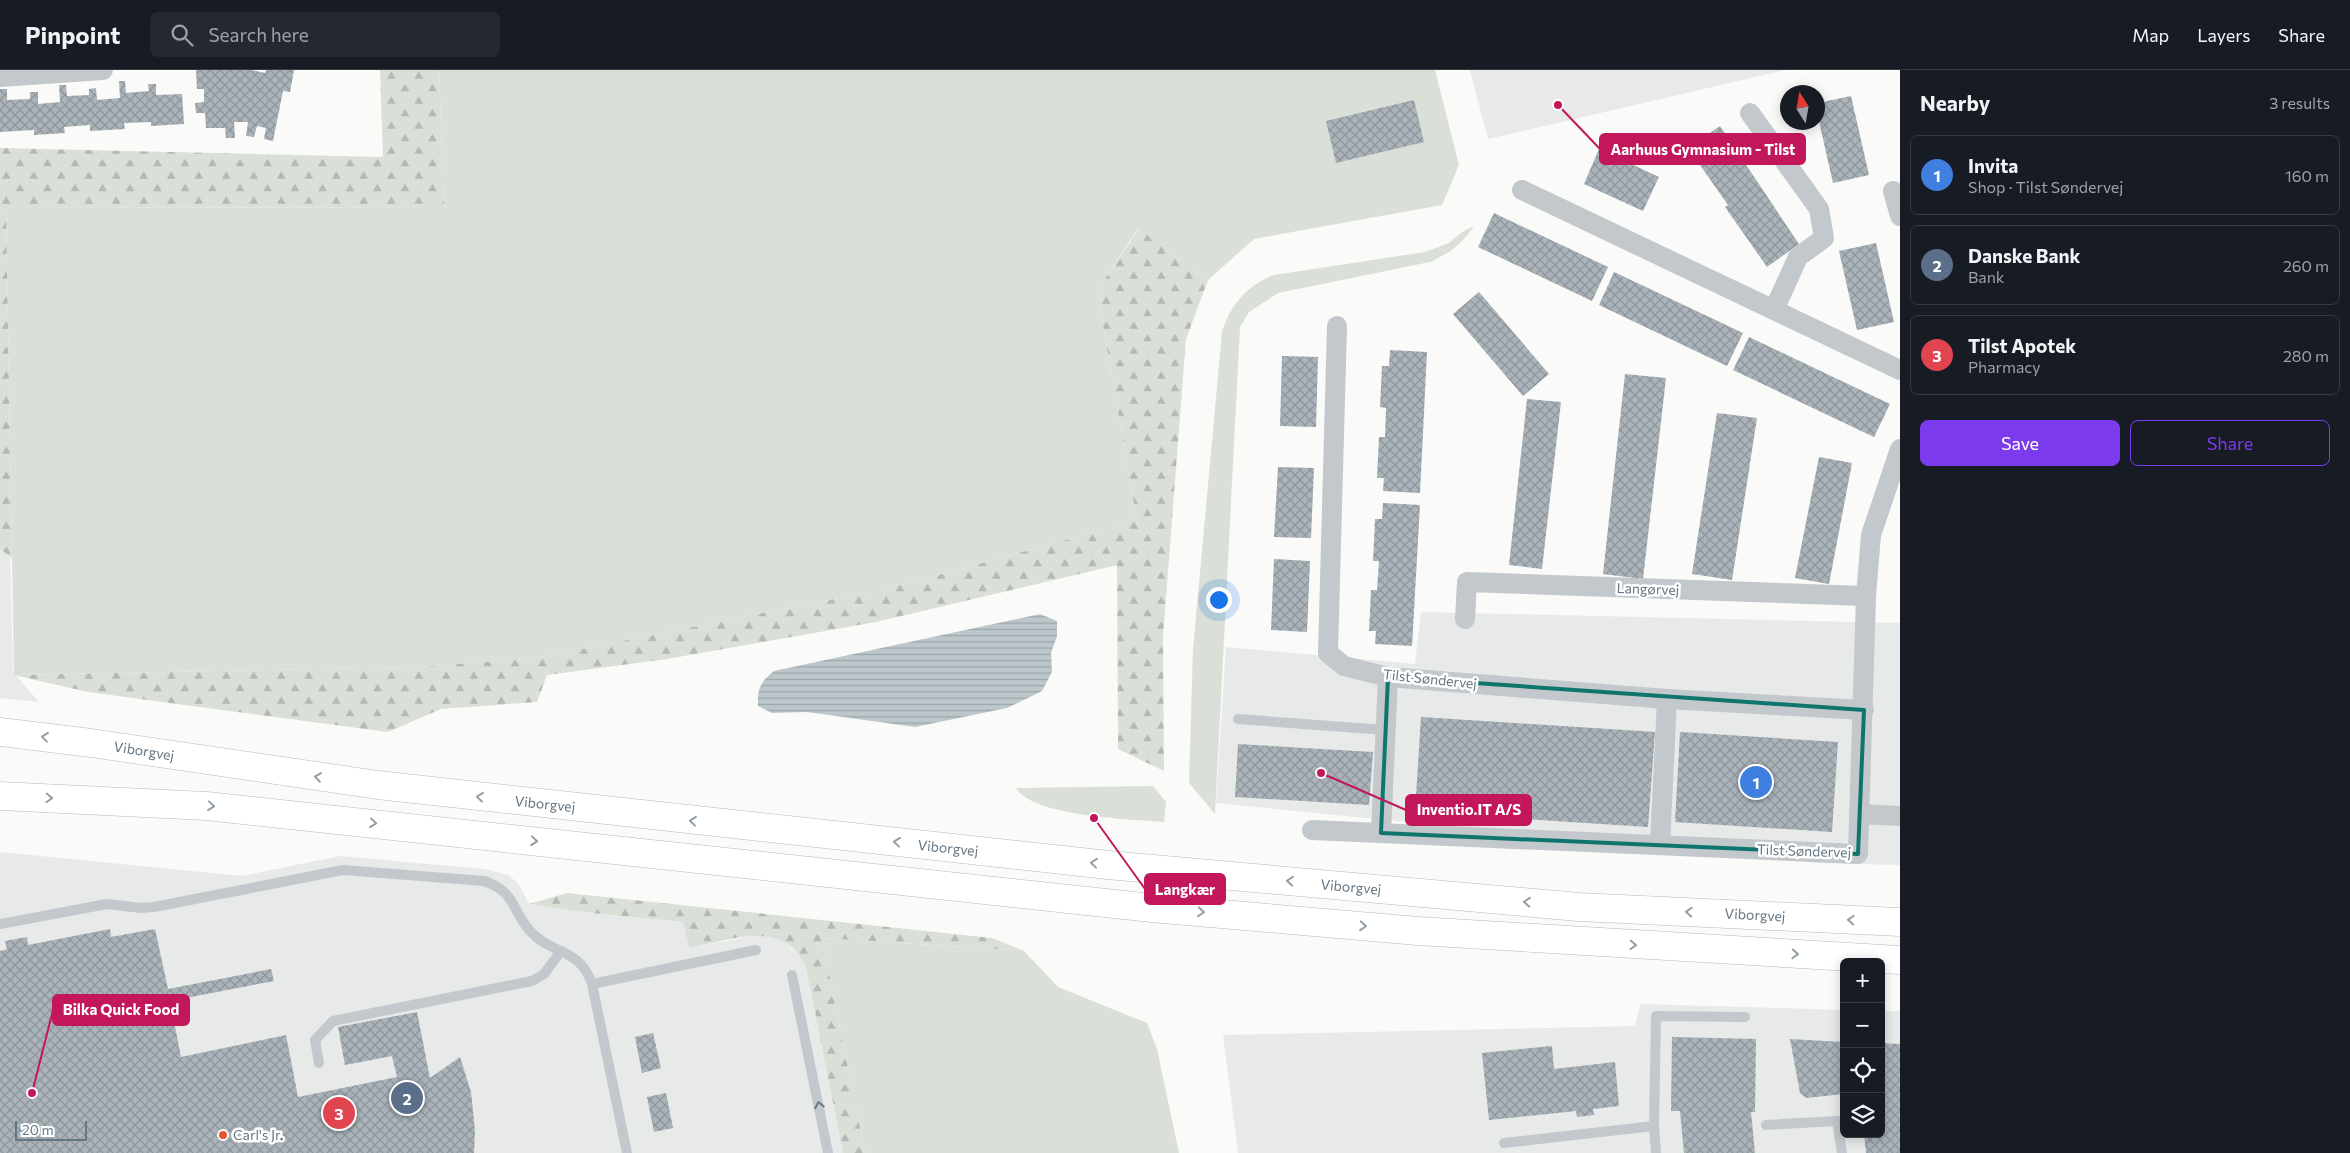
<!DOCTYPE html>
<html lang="en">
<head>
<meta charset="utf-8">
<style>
	body { margin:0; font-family:Commissioner,sans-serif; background:#242831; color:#f1f3f6 }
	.controls { position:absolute; right:15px; bottom:15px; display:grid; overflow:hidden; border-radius:8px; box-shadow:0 2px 12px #0003 }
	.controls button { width:45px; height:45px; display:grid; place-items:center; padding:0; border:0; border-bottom:1px solid #363941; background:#171b24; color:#f1f3f6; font:25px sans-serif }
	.compass { position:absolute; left:1780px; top:15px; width:45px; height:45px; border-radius:50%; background:#171b24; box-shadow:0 2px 12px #0003; rotate:349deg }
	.scale { position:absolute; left:15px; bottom:12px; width:72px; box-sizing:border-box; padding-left:5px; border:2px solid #657683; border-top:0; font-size:14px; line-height:18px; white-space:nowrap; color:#657683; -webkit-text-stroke:4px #fff; paint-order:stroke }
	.you { position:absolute; left:1218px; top:529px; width:18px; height:18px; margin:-12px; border:4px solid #fff; border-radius:50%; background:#1a73e8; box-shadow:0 0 0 8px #1a73e833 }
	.badge { display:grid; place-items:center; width:32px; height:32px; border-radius:50%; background:#7c3aed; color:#fff; font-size:16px; font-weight:700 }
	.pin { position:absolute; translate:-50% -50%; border:2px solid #fff; box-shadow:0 1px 5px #0006 }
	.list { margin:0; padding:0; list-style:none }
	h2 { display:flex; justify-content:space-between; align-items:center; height:65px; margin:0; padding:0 20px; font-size:21px }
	h2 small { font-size:16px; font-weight:400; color:#9ea1a6 }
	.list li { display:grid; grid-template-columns:32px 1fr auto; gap:15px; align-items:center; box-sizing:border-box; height:80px; margin:0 10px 10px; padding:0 10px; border:1px solid #363941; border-radius:8px }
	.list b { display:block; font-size:19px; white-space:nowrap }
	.list p { margin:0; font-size:16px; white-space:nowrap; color:#9ea1a6 }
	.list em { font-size:16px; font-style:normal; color:#9ea1a6 }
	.actions { display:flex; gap:10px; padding:15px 20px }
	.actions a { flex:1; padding:11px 0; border:1px solid #7c3aed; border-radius:8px; text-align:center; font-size:18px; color:#7c3aed }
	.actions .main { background:#7c3aed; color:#fff }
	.icon { flex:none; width:28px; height:28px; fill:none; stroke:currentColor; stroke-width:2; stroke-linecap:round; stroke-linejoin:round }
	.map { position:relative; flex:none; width:1900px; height:1083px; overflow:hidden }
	header { display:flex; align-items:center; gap:30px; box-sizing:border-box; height:70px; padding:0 25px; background:#171b24; border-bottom:1px solid #363941 }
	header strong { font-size:24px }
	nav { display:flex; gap:28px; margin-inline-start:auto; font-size:18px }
	.search { width:350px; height:45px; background:#242831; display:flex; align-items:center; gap:12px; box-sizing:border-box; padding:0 18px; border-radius:8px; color:#9ea1a6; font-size:19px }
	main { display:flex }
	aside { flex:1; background:#171b24 }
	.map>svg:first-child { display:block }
</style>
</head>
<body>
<header>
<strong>Pinpoint</strong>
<div class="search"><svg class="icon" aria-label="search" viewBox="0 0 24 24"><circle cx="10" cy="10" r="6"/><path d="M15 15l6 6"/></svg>Search here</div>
<nav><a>Map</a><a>Layers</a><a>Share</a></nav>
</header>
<main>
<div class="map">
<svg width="1900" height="1083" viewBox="0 0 1900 1083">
	<defs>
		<pattern id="forest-firs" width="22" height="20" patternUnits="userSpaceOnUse" patternTransform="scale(1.25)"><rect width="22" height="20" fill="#dadfd7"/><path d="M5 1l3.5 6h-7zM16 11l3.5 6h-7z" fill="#b4b9b4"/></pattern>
		<pattern id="water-rules" width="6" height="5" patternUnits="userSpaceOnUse" patternTransform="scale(1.25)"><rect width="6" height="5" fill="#bbc7cb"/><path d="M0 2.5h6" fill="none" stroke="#9ca6aa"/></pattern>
		<pattern id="building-cross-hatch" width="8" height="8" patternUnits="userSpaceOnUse" patternTransform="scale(1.25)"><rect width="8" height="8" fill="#aab3b9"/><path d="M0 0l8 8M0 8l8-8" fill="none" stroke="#8e969c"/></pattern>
	</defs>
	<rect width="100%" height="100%" fill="#fafaf8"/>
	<!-- built -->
	<g fill="#e8e9e9">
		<path d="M 1470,0 L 1785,0 L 1488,69 Z"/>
		<path d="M 0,473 L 10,476 L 13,602 L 39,632 L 0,628 Z"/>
		<path d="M 1421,542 L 1900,553 L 1900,795 L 1818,793 L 1216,733 L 1226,577 L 1415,594 Z"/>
		<path d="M 0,782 L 242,806 L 340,786 L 484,799 L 509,805 L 519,815 L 529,834 L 591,843 L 683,852 L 689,878 L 758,865 L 781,869 L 801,886 L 806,897 L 843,1083 L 0,1083 Z"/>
		<path d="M 1640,934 L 1844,940 L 1844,1064 L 1881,1064 L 1881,941 L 1900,941 L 1900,1083 L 1238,1083 L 1223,965 L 1635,956 Z"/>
	</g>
	<!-- green -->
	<g fill="#dadfd7">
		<path d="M 439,0 L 1435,0 L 1459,95 L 1442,135 L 1254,169 L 1208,210 L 1138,159 L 1097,221 L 1137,451 L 894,517 L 537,588 L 417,597 L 14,605 L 6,137 L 444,138 Z"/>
		<path d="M 1474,156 C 1462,174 1450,183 1430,192 L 1278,223 L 1249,242 L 1240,257 L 1215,744 L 1189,713 L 1193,579 L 1222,262 C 1230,235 1248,215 1274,205 L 1425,182 L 1449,173 L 1462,162 Z"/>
		<path d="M 1153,716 L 1166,732 L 1164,752 C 1130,749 1034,747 1016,718 Z"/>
		<path d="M 822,868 L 1024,881 L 1058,917 L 1147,953 L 1157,979 L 1179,1083 L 865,1083 Z"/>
	</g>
	<!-- forest -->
	<g fill="url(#forest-firs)">
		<path d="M 380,0 L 439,0 L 444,138 L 6,137 L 12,488 L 0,479 L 0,78 L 383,87 Z"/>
		<path d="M 1139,159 L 1208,210 L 1186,269 L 1163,566 L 1164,701 L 1118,679 L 1117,495 L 876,552 L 667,589 L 547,605 L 537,632 L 441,639 L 388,662 L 88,622 L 14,605 L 417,597 L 537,588 L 894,517 L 1137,451 L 1097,221 Z"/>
		<path d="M 567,823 L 992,868 L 1024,881 L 822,868 L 865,1083 L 843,1083 L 806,897 C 784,847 730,871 689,878 L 683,852 L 591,843 L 529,834 Z"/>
	</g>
	<!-- water -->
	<path fill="url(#water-rules)" d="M 1040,544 L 1057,551 L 1057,566 L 1051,583 L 1052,602 L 1042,621 L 1007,638 L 915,657 L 807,642 L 772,643 L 758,636 C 757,619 761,611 774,601 Z"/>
	<!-- building -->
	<g fill="url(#building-cross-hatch)">
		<path d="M 196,0 L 252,0 L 265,3 L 266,0 L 294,0 L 290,22 L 283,21 L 273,71 L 264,69 L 266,58 L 257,56 L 254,67 L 246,66 L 248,52 L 234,52 L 235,68 L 226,68 L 225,58 L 206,58 L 205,43 L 196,43 L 195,33 L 204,32 L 204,19 L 197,19 Z"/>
		<path d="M 119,11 L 125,11 L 126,23 L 149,21 L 148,14 L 156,14 L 156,25 L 182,24 L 184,54 L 151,56 L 151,52 L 124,53 L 125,59 L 90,61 L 90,55 L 64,57 L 65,63 L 34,65 L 34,60 L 0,62 L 0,19 L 7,19 L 7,30 L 30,29 L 30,22 L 38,22 L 38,34 L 60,32 L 59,15 L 66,15 L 67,26 L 89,25 L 89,19 L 96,18 L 97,30 L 120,28 Z"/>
		<path d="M 1851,26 L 1869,105 L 1833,113 L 1818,47 L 1818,33 Z"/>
		<path d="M 1414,30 L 1424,72 L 1336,93 L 1326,51 Z"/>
		<path d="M 1720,56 L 1799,174 L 1767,197 L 1725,137 L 1728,135 L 1688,78 Z"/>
		<path d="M 1599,79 L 1659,107 L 1643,141 L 1584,114 Z"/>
		<path d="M 1494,143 L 1608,197 L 1592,231 L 1478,177 Z"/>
		<path d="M 1876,173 L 1894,252 L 1857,260 L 1839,181 Z"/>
		<path d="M 1614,202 L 1743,263 L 1727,296 L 1599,235 Z"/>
		<path d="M 1479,222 L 1549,304 L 1523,326 L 1453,244 Z"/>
		<path d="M 1749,267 L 1890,334 L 1874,367 L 1733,300 Z"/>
		<path d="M 1390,280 L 1427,282 L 1420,423 L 1383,421 L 1384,408 L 1377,408 L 1379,367 L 1385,367 L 1386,338 L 1380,337 L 1382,296 L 1389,296 Z"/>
		<path d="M 1282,286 L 1318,287 L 1316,357 L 1280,356 Z"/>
		<path d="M 1625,304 L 1666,308 L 1643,509 L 1603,504 Z"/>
		<path d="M 1527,329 L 1561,332 L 1542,499 L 1509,495 Z"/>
		<path d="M 1717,343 L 1757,348 L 1732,510 L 1692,504 Z"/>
		<path d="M 1819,387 L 1852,393 L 1829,514 L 1795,508 Z"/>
		<path d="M 1278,397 L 1314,398 L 1311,468 L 1274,467 Z"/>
		<path d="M 1383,433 L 1420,435 L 1412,576 L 1375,574 L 1376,561 L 1369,561 L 1371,520 L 1377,520 L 1379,491 L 1373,491 L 1375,449 L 1382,449 Z"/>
		<path d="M 1274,489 L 1310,491 L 1307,562 L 1271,560 Z"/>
		<path d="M 1421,647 L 1655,662 L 1648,757 L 1415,742 Z"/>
		<path d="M 1680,662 L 1838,672 L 1832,762 L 1675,752 Z"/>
		<path d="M 1238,674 L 1373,682 L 1369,735 L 1235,727 Z"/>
		<path d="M 110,859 L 111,867 L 155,859 L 168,919 L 271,899 L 274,911 L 170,931 L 181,987 L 286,965 L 298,1027 L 397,1007 L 392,986 L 345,995 L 338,957 L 417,942 L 430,1008 L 460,987 L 471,1022 L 475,1061 L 474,1083 L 0,1083 L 0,881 L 7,879 L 5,871 L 27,867 L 28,875 Z"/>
		<path d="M 653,963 L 661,998 L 642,1003 L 635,967 Z"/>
		<path d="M 1672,967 L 1756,969 L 1755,1042 L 1751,1042 L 1755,1083 L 1684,1083 L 1680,1041 L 1671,1041 Z"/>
		<path d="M 1790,969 L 1844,972 L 1844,1024 L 1806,1028 L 1800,1023 Z"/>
		<path d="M 1881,973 L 1900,974 L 1900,1083 L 1866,1083 L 1864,1064 L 1881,1064 Z"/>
		<path d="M 1552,976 L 1554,999 L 1615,992 L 1619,1036 L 1593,1039 L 1594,1045 L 1577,1047 L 1576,1041 L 1489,1050 L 1482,983 Z"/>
		<path d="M 666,1023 L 673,1058 L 654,1062 L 647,1027 Z"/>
	</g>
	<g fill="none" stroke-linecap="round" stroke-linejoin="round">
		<defs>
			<g id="primary">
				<path d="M 0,662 L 91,673 L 378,715 L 1108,795 L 1579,837 L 1900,852"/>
				<path d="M 0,726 L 206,736 L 1152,838 L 1418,861 L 1900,890"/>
			</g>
		</defs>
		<!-- primary casing -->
		<use href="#primary" stroke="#b5babe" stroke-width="29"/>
		<!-- service -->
		<g stroke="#c3c8cc" stroke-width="10">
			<path d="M 1238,649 L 1385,660"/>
			<path d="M 0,854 L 107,834 L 141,838 L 154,837 L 343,800 L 484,811 C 518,823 510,840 532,863 C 553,885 580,878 592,914 L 627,1083"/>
			<path d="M 792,905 L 828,1083"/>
			<path d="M 592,914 L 756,880"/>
			<path d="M 319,993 L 315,970 L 333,951 L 532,911 L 544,904 L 561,881"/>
			<path d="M 1766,1055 L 1837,1051 L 1842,1083"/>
			<path d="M 1504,1073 L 1654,1056"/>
			<path d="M 1656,1083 L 1654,1056 L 1656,946 L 1745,947"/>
		</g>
		<!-- minor -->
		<g stroke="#c3c8cc" stroke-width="20">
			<path d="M 0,7 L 103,0"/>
			<path d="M 1750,43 L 1819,139 L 1824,168 L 1798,187 L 1774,240"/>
			<path d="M 1522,120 L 1900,300"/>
			<path d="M 1893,121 L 1900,146"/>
			<path d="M 1337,256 L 1328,583 L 1344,596 L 1388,607 L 1667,629 L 1864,640"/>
			<path d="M 1465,549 L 1467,512 L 1866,526"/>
			<path d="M 1859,744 L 1900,746"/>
			<path d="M 1312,760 L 1858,784 L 1866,526 L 1871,465 L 1900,379"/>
			<path d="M 1381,763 L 1388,607"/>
			<path d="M 1660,775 L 1667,629"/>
		</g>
		<!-- primary -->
		<use href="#primary" stroke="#fff" stroke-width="28"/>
	</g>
	<!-- one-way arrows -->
	<defs><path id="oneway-chevron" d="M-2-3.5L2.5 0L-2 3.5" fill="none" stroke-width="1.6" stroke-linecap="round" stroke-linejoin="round" transform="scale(1.25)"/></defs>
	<g stroke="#939fa8">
		<use href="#oneway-chevron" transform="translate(45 667) rotate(-173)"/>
		<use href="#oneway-chevron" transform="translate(318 707) rotate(-172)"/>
		<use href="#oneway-chevron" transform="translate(480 727) rotate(-174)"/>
		<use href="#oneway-chevron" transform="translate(49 728) rotate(2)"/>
		<use href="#oneway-chevron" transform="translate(211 736) rotate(6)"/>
		<use href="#oneway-chevron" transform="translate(693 751) rotate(-174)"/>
		<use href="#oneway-chevron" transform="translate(373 753) rotate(6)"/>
		<use href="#oneway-chevron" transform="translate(534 771) rotate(6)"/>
		<use href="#oneway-chevron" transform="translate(897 772) rotate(-174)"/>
		<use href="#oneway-chevron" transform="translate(1094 793) rotate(-174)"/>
		<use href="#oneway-chevron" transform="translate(1290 811) rotate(-175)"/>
		<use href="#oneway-chevron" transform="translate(1527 832) rotate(-175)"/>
		<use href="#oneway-chevron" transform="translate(1201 842) rotate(5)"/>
		<use href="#oneway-chevron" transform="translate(1689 842) rotate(-177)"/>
		<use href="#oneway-chevron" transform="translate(1851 850) rotate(-177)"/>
		<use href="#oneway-chevron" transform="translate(1363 856) rotate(5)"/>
		<use href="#oneway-chevron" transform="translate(1633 875) rotate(3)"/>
		<use href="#oneway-chevron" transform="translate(1795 884) rotate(3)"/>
	</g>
	<use stroke="#6a7a87" href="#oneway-chevron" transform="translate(819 1035) rotate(-101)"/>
	<!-- marked area -->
	<path fill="none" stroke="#0f766e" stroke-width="4" stroke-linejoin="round" d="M 1388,607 L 1864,640 L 1858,784 L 1381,763 Z"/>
	<!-- markers -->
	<circle fill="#e4572e" stroke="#fff" stroke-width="2" cx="223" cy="1065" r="5"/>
	<g text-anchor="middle" stroke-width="5" stroke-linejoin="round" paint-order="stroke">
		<!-- street labels -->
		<g font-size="14" fill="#657683" stroke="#fff">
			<text transform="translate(1648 519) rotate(2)" y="5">Langørvej</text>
			<text transform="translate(1430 609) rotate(6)" y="5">Tilst Søndervej</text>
			<text transform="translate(144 681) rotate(9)" y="5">Viborgvej</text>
			<text transform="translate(545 734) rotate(6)" y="5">Viborgvej</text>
			<text transform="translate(948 778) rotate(6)" y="5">Viborgvej</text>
			<text transform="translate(1804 781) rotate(2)" y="5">Tilst Søndervej</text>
			<text transform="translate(1351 817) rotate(5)" y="5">Viborgvej</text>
			<text transform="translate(1755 845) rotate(3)" y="5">Viborgvej</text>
		</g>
		<!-- poi labels -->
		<g font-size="14" fill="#657683" stroke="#fff" text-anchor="start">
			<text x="233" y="1070">Carl's Jr.</text>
		</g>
	</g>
	<!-- callouts -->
	<path fill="none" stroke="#c2185b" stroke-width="2" d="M1558 35L1600 79M1321 703L1406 740M1094 748L1145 819M32 1023L53 940"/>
	<g fill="#c2185b" stroke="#fff" stroke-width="2">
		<circle cx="1558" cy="35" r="5"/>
		<circle cx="1321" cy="703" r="5"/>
		<circle cx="1094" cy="748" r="5"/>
		<circle cx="32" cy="1023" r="5"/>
	</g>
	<g fill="#c2185b" stroke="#c2185b" stroke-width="2">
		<rect x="1600" y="64" width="205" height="30" rx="5"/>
		<rect x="1406" y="725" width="125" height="30" rx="5"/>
		<rect x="1145" y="804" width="80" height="30" rx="5"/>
		<rect x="53" y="925" width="136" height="30" rx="5"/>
	</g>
	<g font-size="15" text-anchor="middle" font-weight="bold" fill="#fff">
		<text x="1703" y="85">Aarhuus Gymnasium - Tilst</text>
		<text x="1469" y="745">Inventio.IT A/S</text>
		<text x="1185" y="825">Langkær</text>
		<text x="121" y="945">Bilka Quick Food</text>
	</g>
</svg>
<div class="controls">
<button>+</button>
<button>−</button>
<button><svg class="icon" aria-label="locate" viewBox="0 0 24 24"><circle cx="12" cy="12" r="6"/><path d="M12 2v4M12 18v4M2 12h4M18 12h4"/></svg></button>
<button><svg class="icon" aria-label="layers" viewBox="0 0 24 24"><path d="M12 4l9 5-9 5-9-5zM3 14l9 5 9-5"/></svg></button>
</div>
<svg class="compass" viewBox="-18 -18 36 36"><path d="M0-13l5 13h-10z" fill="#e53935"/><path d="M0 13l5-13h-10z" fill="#9ea1a6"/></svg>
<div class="scale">20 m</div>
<div class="you"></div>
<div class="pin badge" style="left:1756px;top:712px;background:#3f7fe0">1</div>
<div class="pin badge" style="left:407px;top:1028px;background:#5c6f8a">2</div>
<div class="pin badge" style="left:339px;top:1043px;background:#e0444e">3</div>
</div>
<aside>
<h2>Nearby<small>3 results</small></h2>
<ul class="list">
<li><span class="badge" style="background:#3f7fe0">1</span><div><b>Invita</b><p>Shop · Tilst Søndervej</p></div><em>160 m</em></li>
<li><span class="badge" style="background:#5c6f8a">2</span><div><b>Danske Bank</b><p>Bank</p></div><em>260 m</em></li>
<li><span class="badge" style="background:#e0444e">3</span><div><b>Tilst Apotek</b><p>Pharmacy</p></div><em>280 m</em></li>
</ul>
<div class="actions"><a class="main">Save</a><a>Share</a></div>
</aside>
</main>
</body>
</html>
